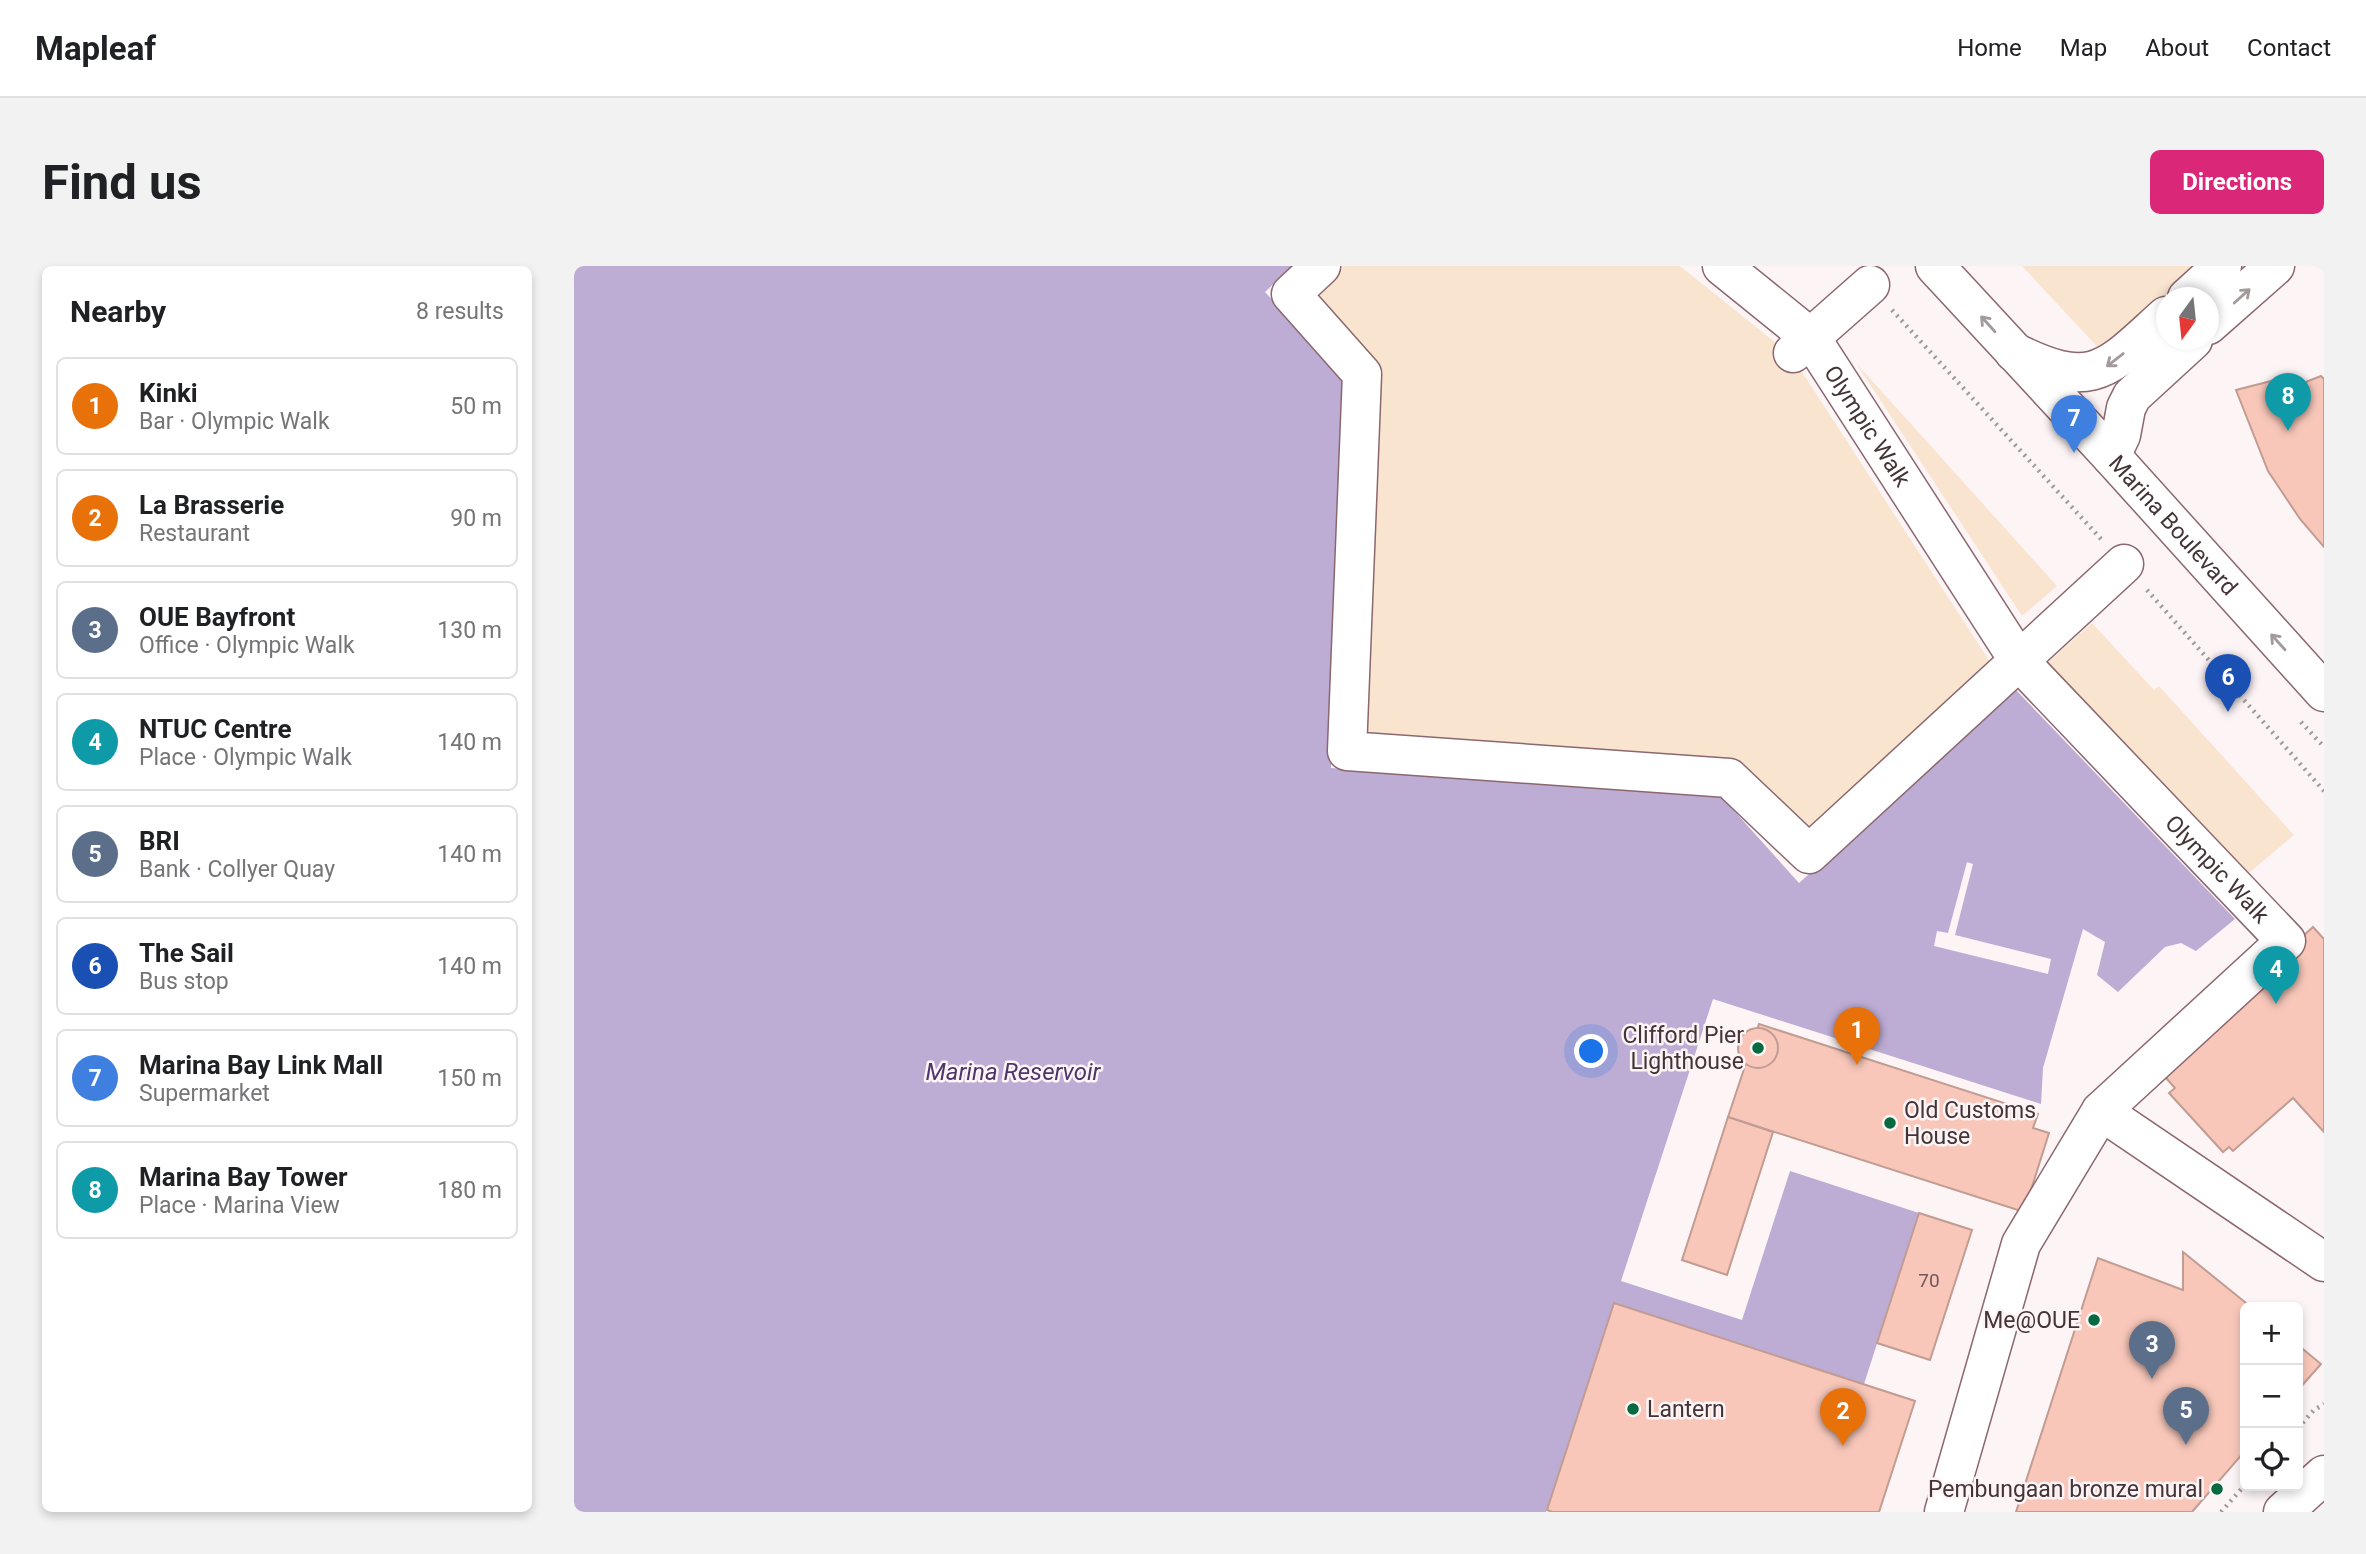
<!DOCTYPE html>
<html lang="en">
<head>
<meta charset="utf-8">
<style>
	body { margin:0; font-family:Roboto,sans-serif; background:#f2f2f2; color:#202124 }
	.controls { position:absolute; right:21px; bottom:21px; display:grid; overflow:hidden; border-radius:10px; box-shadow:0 4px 10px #0003 }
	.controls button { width:63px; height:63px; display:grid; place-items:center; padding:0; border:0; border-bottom:2px solid #e0e0e0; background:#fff; color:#202124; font:35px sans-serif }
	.compass { position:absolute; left:1582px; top:21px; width:63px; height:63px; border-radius:50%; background:#fff; box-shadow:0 4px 10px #0003; rotate:195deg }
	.you { position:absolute; left:1018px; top:786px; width:24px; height:24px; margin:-18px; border:5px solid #fff; border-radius:50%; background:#1a73e8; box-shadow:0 0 0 10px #1a73e833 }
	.badge { display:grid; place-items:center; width:46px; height:46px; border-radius:50%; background:#db2777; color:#fff; font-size:23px; font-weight:700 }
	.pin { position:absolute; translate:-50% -58px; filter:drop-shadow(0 2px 4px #0008) }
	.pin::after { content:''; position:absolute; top:37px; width:24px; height:21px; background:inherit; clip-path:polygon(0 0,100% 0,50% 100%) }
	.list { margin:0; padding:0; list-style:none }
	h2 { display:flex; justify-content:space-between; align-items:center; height:91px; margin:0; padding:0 28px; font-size:30px }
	h2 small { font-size:23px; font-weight:400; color:#757577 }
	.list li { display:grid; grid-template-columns:46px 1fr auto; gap:21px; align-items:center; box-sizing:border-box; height:98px; margin:0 14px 14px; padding:0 14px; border:2px solid #e0e0e0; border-radius:10px }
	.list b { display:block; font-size:26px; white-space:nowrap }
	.list p { margin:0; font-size:23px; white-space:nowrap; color:#757577 }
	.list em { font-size:23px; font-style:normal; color:#757577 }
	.icon { flex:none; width:38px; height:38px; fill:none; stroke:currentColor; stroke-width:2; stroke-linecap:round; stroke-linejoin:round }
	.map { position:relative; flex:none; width:1750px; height:1246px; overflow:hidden; border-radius:10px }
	header { display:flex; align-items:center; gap:42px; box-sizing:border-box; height:98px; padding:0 35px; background:#fff; border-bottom:2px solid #e0e0e0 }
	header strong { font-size:33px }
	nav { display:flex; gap:38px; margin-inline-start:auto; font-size:24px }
	.intro { display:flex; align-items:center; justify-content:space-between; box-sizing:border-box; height:168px; padding:0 42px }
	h1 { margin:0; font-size:49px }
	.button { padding:18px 32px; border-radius:10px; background:#db2777; color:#fff; font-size:24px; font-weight:700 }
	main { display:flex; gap:42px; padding:0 42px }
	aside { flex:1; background:#fff; border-radius:10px; box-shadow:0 4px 10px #0003 }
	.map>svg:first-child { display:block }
</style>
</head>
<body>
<header>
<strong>Mapleaf</strong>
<nav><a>Home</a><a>Map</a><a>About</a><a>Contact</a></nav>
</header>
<div class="intro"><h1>Find us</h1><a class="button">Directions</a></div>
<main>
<aside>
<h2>Nearby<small>8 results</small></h2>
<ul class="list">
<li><span class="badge" style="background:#e8710a">1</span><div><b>Kinki</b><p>Bar · Olympic Walk</p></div><em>50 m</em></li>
<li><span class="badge" style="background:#e8710a">2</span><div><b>La Brasserie</b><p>Restaurant</p></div><em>90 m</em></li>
<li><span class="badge" style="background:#5c6f8a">3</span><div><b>OUE Bayfront</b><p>Office · Olympic Walk</p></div><em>130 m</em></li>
<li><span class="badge" style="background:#0f9aa8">4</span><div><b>NTUC Centre</b><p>Place · Olympic Walk</p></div><em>140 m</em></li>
<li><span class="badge" style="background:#5c6f8a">5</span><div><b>BRI</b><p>Bank · Collyer Quay</p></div><em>140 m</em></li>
<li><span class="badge" style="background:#1a4fb4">6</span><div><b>The Sail</b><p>Bus stop</p></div><em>140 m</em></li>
<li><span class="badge" style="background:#3f7fe0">7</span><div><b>Marina Bay Link Mall</b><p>Supermarket</p></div><em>150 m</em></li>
<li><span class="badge" style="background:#0f9aa8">8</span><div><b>Marina Bay Tower</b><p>Place · Marina View</p></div><em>180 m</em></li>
</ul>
</aside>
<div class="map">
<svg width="1750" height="1246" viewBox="0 0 1750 1246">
	<rect width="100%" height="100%" fill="#fdf4f6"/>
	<!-- green -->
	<g fill="#f9e4cf">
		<path d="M 769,0 L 1106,0 L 1217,89 L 1418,399 L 1227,569 L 1162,496 L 789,471 L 806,102 L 738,28 Z"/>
		<path d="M 1448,0 L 1630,0 L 1531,89 Z"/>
		<path d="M 1282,97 L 1483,320 L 1448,350 Z"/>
		<path d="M 1518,357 L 1580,424 L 1585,420 L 1720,569 L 1669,612 L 1469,401 Z"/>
	</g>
	<!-- water -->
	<path fill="#bdacd4" d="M 0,0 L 719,0 L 691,26 L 772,113 L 757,502 L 1145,528 L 1225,617 L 1442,424 L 1661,653 L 1622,685 L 1607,677 L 1591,681 L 1544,726 L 1523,709 L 1531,676 L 1509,663 L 1469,802 L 1467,838 L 1139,733 L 1047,1015 L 1168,1054 L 1216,905 L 1345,947 L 1290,1118 L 1040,1037 L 972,1246 L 0,1246 Z"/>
	<!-- pier -->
	<path fill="#fdf4f6" d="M 1393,596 L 1399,598 L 1381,669 L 1477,693 L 1474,708 L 1360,680 L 1363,665 L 1374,667 Z"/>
	<!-- building -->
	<g fill="#f8c7ba" stroke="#c19c92" stroke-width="2">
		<path d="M 1747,110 L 1750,113 L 1750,281 L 1726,253 L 1694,205 L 1662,124 L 1709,112 L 1714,123 Z"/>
		<path d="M 1739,661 L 1750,673 L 1750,866 L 1719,832 L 1659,885 L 1655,881 L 1649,886 L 1595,827 L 1601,822 L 1583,802 Z"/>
		<path d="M 1185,758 L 1464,848 L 1459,862 L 1475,867 L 1450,946 L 1154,851 Z"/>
		<circle cx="1184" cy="782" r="20"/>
		<path d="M 1154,851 L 1199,866 L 1153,1009 L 1108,994 Z"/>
		<path d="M 1345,947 L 1398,964 L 1356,1094 L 1303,1077 Z"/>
		<path d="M 1609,986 L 1677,1041 L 1671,1041 L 1671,1185 L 1618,1246 L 1442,1246 L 1524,992 L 1609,1024 Z"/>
		<path d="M 1040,1037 L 1341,1135 L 1305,1246 L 978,1246 L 973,1244 Z"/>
		<path d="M 1724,1079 L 1747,1098 L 1724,1124 Z"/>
	</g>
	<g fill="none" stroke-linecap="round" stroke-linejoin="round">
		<defs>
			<g id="minor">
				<path d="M 747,0 L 717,28 L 788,108 L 773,485 L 1155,512 L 1235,588 L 1550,298"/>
				<path id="s1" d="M 1148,0 L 1237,72 L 1445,395 L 1712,675 L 1527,845 L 1447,978 L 1370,1246"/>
				<path d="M 1613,32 L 1648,0"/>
				<path d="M 1634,59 L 1701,0"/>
				<path d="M 1440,86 C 1520,126 1533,103 1592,50"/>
				<path d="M 1219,87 L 1296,19"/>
				<path d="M 1537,190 L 1547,169 L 1552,142 L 1558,130 L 1619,74"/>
				<path d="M 1527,845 L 1750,996"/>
			</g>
			<g id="major">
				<path id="s2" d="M 1361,0 L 1537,190 L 1750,426"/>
			</g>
			<path id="highway" d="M 1709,1246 L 1750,1209"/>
		</defs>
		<!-- minor casing -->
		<use href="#minor" stroke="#8b676e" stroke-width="41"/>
		<!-- major casing -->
		<use href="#major" stroke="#8b676e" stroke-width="41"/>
		<!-- highway casing -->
		<use href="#highway" stroke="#8b676e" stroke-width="41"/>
		<!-- path -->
		<g stroke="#a39799" stroke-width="4.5" stroke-dasharray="2 5" stroke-linecap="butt">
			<path d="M 1318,44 L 1527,273"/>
			<path d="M 1573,324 L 1750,525"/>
			<path d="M 1727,456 L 1750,481"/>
			<path d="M 1724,1162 L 1740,1144 L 1750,1138"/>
			<path d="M 1647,1246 L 1671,1219"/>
		</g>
		<!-- minor -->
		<use href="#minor" stroke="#fff" stroke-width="38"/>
		<!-- major -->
		<use href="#major" stroke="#fff" stroke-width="38"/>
		<!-- highway -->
		<use href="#highway" stroke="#fff" stroke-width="38"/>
	</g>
	<!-- one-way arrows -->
	<defs><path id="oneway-shaft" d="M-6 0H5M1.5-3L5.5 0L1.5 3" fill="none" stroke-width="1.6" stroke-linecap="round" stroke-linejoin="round" transform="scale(1.75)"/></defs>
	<g stroke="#a29a9b">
		<use href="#oneway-shaft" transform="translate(1668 30) rotate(-42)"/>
		<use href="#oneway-shaft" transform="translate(1414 58) rotate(-132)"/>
		<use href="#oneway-shaft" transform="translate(1541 94) rotate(142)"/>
		<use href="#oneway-shaft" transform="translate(1704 376) rotate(-132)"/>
	</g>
	<!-- markers -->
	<g fill="#066a40" stroke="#fdf4f6" stroke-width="2.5">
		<circle cx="1184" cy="782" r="7"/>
		<circle cx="1316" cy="857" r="7"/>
		<circle cx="1520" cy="1054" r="7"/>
		<circle cx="1059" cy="1143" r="7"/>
		<circle cx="1643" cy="1223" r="7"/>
	</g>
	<g text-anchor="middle" stroke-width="5" stroke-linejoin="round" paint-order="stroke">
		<!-- number labels -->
		<g font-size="19" fill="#715958">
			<text x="1355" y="1021">70</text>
		</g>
		<!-- street labels -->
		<g font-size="23" fill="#443437" stroke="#fdf4f6">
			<text dy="8" stroke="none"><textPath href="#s1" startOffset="219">Olympic Walk</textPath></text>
			<text dy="8" stroke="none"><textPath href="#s2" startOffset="352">Marina Boulevard</textPath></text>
			<text dy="8" stroke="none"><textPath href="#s1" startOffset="786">Olympic Walk</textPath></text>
		</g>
		<!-- poi labels -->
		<g font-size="23" fill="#443437" stroke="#fdf4f6" text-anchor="end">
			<text x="1170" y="777">Clifford Pier<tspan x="1170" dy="26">Lighthouse</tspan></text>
			<text x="1330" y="852" text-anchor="start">Old Customs<tspan x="1330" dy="26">House</tspan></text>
			<text x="1506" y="1062">Me@OUE</text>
			<text x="1073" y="1151" text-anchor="start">Lantern</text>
			<text x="1629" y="1231">Pembungaan bronze mural</text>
		</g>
		<!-- water labels -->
		<g font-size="24" font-style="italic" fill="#4f366a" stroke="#fdf4f6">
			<text x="439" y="814">Marina Reservoir</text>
		</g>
	</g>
</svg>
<div class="controls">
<button>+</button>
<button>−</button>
<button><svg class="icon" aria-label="locate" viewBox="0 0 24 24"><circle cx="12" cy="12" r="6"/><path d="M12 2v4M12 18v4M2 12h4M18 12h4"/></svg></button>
</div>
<svg class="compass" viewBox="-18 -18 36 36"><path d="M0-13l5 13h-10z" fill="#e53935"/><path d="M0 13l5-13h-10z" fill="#757577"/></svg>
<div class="you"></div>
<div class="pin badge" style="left:1283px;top:799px;background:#e8710a">1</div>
<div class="pin badge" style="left:1269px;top:1180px;background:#e8710a">2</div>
<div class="pin badge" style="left:1578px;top:1113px;background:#5c6f8a">3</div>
<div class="pin badge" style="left:1702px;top:738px;background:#0f9aa8">4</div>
<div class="pin badge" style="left:1612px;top:1179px;background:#5c6f8a">5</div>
<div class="pin badge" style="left:1654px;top:446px;background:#1a4fb4">6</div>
<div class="pin badge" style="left:1500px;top:187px;background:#3f7fe0">7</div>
<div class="pin badge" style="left:1714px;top:165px;background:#0f9aa8">8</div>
</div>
</main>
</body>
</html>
